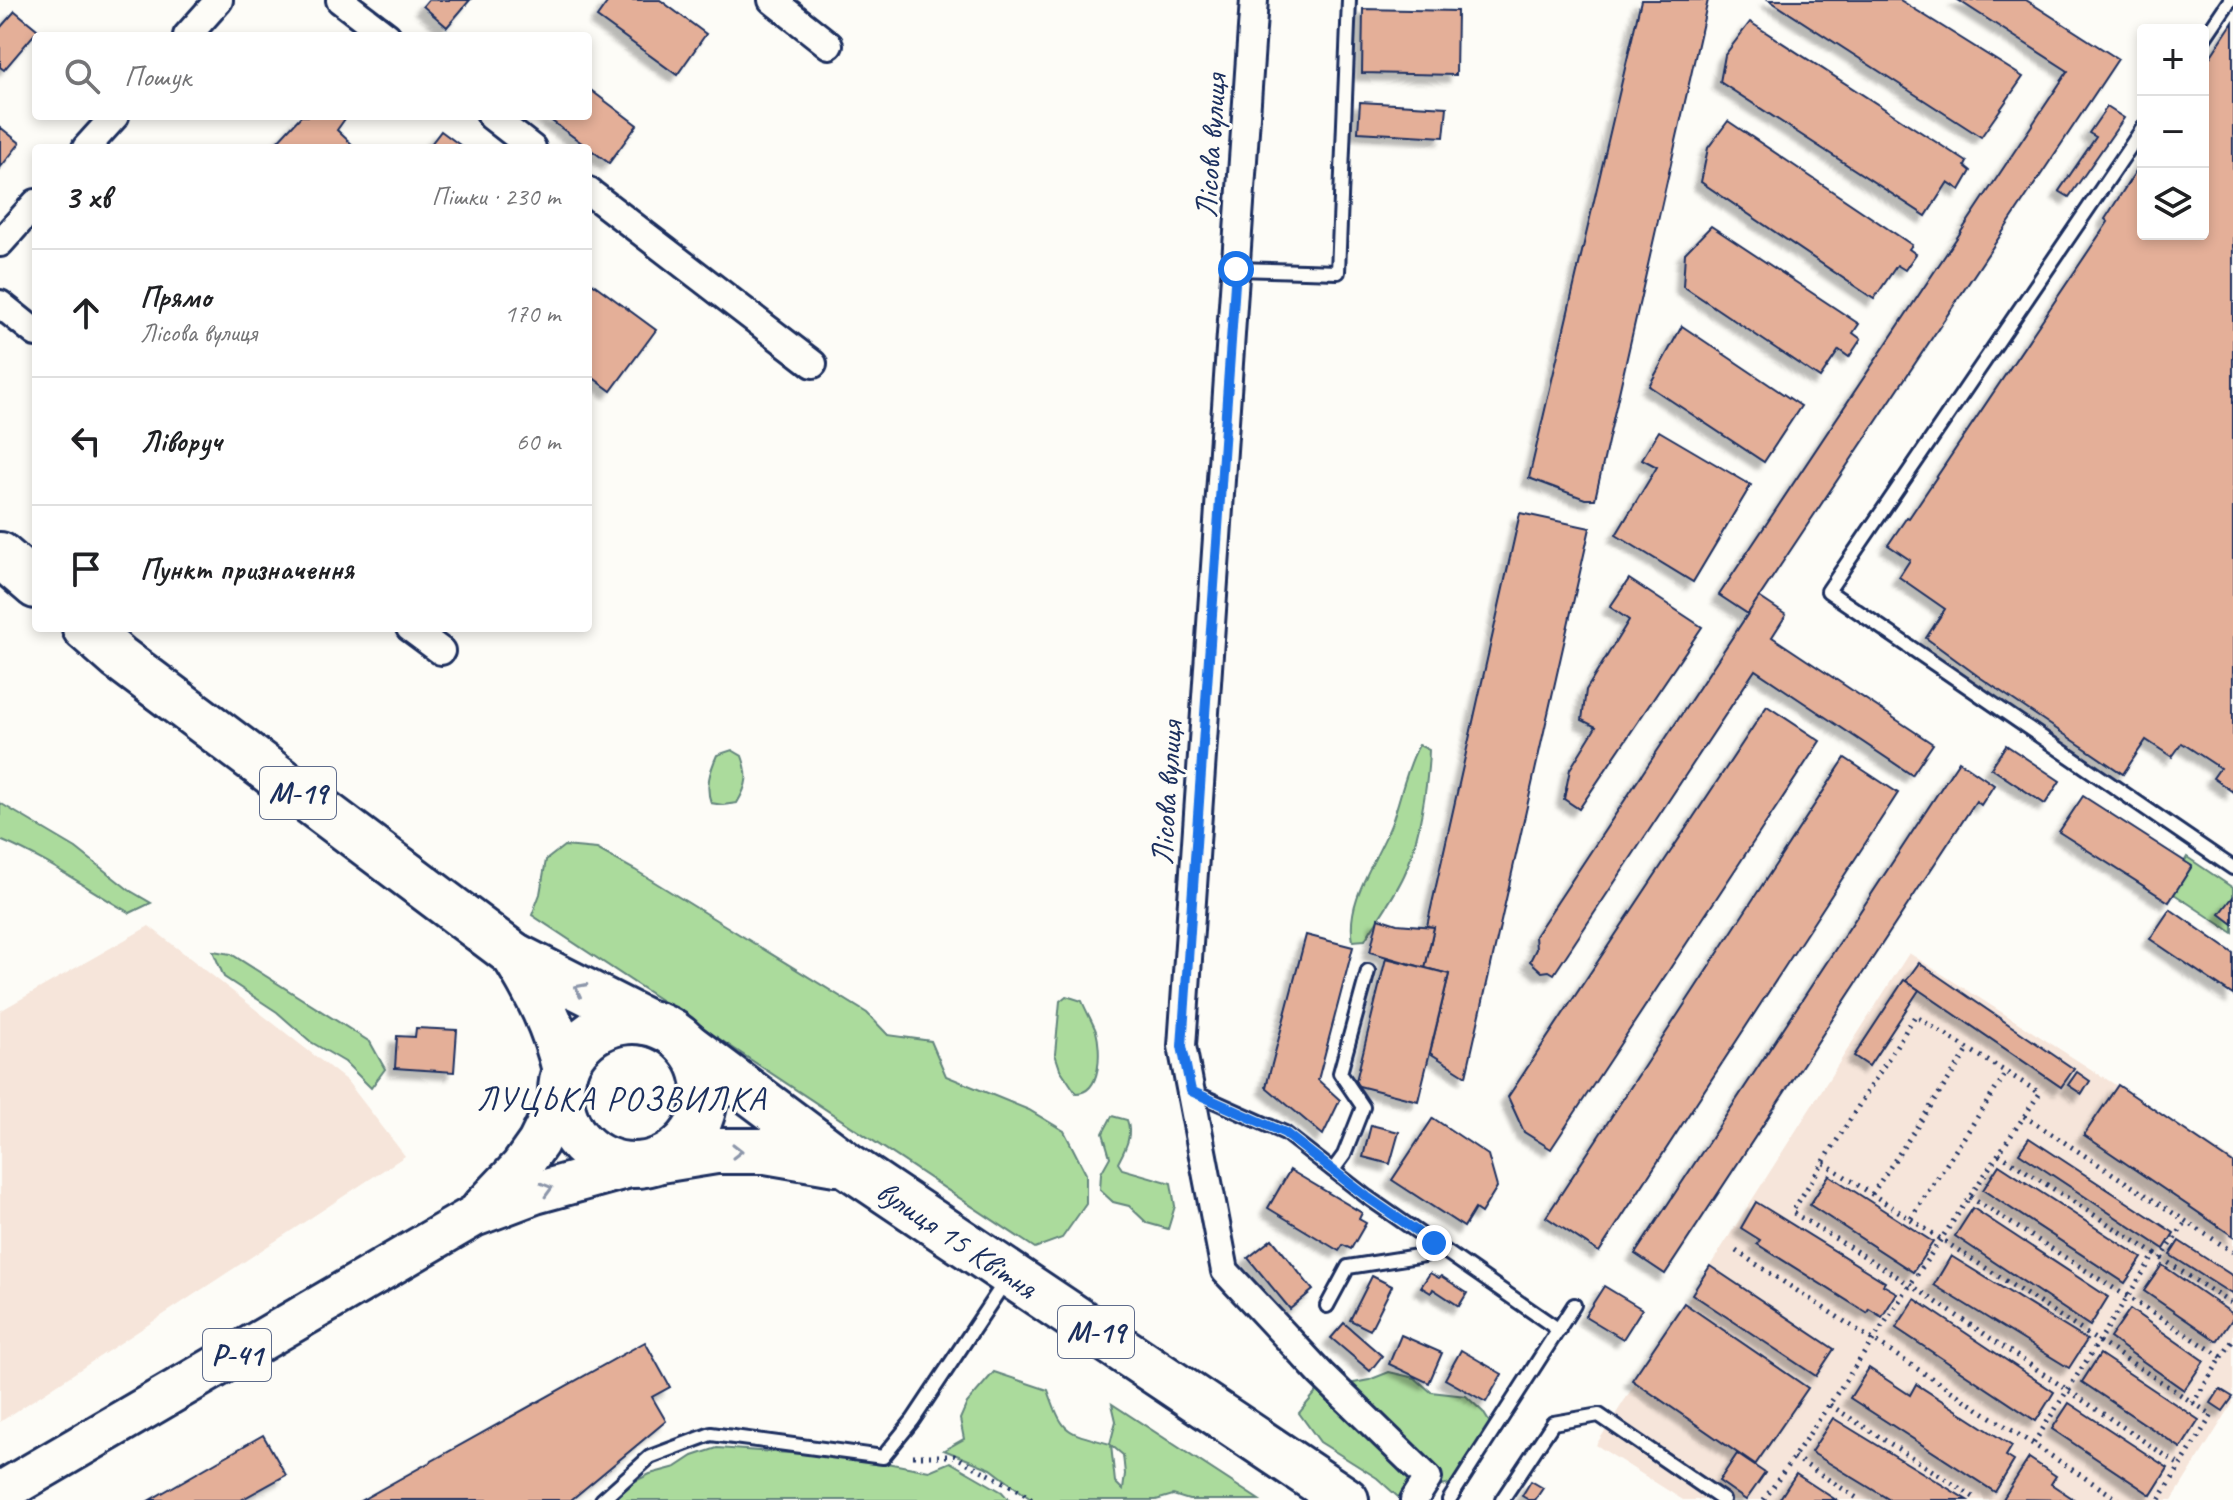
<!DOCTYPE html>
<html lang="uk">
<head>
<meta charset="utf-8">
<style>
	body { margin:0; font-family:Caveat,sans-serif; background:#f6f6f6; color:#202124 }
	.controls { position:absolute; right:24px; top:24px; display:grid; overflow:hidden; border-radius:8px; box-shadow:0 4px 12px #0003 }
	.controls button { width:72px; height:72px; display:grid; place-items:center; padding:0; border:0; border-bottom:2px solid #e0e0e0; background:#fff; color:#202124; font:40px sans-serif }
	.stop { position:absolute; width:24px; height:24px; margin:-18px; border:6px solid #1a73e8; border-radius:50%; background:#fff }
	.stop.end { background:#1a73e8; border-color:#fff; box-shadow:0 2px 8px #0008 }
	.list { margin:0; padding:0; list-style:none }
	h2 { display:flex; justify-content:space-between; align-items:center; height:104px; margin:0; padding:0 32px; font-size:34px }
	h2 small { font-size:26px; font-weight:400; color:#757577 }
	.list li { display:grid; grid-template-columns:52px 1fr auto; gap:24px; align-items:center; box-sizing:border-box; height:128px; padding:0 32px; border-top:2px solid #e0e0e0 }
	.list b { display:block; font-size:30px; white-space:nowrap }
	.list p { margin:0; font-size:26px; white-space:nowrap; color:#757577 }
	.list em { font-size:26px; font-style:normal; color:#757577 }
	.icon { flex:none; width:44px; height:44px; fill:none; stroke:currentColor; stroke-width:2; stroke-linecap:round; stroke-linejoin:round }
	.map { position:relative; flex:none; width:2233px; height:1500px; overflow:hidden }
	.search { position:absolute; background:#fff; box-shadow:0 4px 12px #0003; left:32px; top:32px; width:560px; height:88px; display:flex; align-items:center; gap:20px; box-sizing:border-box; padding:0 28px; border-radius:8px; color:#757577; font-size:30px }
	.panel { position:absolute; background:#fff; box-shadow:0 4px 12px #0003; left:32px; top:144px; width:560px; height:488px; border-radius:8px }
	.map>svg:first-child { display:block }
</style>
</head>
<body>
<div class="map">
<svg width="2233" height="1500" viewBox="0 0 2233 1500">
	<defs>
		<filter id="shadow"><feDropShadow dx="-7" dy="7" stdDeviation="2" flood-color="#0004"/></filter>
	</defs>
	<rect width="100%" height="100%" fill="#fdfcf7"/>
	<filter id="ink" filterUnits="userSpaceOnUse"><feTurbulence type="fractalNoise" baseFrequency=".0125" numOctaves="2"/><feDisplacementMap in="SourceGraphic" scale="16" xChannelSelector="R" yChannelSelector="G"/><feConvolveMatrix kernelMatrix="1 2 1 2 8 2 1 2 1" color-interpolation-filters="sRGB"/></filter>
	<g filter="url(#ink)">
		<!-- built -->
		<g fill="#f6e5da">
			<path d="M 149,926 L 347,1081 L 405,1156 L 0,1422 L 0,1011 Z"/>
			<path d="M 1909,953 L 2233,1160 L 2233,1403 L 2172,1500 L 1683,1500 L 1596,1445 Z"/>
		</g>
		<!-- green -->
		<g fill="#abdb9c" stroke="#63857d" stroke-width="2" fill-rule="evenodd">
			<path d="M 1419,745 L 1429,750 C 1428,784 1419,839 1406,871 C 1396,895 1378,918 1365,940 L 1353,941 C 1345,899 1378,860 1392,822 C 1401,797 1406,768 1419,745 Z"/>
			<path d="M 732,750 L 742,756 C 749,775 748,785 737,803 L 723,805 L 711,803 C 705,786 710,771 717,755 Z"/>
			<path d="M 0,803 L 76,848 L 129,890 L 151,903 L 130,913 C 86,888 47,859 0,840 Z"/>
			<path d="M 564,846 L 597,849 L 635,870 L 867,1013 L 888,1035 L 931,1041 L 946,1076 L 1029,1110 L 1064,1131 L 1086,1174 L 1086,1204 L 1062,1238 L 1035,1248 L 532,915 L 540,894 L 546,860 Z"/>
			<path d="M 2187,857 L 2233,888 L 2233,933 L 2171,892 L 2170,887 Z"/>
			<path d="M 213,951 L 231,954 L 370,1042 L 385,1069 L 371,1088 L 345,1062 L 311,1042 L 277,1012 L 224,977 Z"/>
			<path d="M 1066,996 L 1082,1001 C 1086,1011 1092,1021 1096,1031 C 1101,1049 1102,1093 1076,1093 L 1060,1069 L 1055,1054 L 1060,1001 Z"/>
			<path d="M 1112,1116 L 1127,1120 C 1133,1136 1125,1149 1118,1163 L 1122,1169 L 1171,1183 L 1175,1206 L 1168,1229 L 1147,1223 L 1129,1206 L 1113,1202 L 1100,1190 L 1101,1173 L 1110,1157 L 1103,1133 Z"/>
			<path d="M 994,1372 L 1048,1390 C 1064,1435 1064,1431 1110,1444 L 1116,1421 L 1112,1404 L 1259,1500 L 1189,1500 L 1173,1495 L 1156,1500 L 1032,1500 L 991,1469 L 944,1450 L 964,1439 L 960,1419 L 967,1403 ZM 1111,1445 L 1123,1455 L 1125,1474 L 1123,1490 L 1115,1482 Z"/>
			<path d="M 1389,1372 L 1415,1378 L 1431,1392 L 1466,1396 L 1483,1412 L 1495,1431 L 1475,1445 L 1450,1484 L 1398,1497 L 1377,1478 L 1320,1442 L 1299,1413 L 1318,1390 L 1369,1380 Z"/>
			<path d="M 717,1448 L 860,1458 L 929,1471 L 950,1462 L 1002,1492 L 1009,1500 L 587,1500 L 612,1497 L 631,1483 L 650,1474 L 676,1467 L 693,1456 Z"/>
		</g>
		<!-- building -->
		<g fill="#e4af98" stroke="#1b2f5e" stroke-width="2" filter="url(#shadow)">
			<path d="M 428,0 L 470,0 L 447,27 L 423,6 Z"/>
			<path d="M 609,0 L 660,0 L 706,34 L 677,75 L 597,17 Z"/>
			<path d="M 1641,0 L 1708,0 L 1595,499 L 1585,499 L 1529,478 Z"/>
			<path d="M 1769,0 L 1900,0 L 2023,77 L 1981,137 Z"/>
			<path d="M 1958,0 L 2026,0 L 2118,59 L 1748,614 L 1719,595 L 2068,71 Z"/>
			<path d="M 1363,9 L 1457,11 L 1456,75 L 1362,73 Z"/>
			<path d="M 15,11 L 38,30 L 4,70 L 0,67 L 0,28 Z"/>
			<path d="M 1750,22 L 1967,162 L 1965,166 L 1971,171 L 1960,190 L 1948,182 L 1926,216 L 1720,82 L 1725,55 Z"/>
			<path d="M 2233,22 L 2233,792 L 2213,778 L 2220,768 L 2182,743 L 2172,757 L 2146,740 L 2123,774 L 1978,676 L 1926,638 L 1945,609 L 1899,577 L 1910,560 L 1888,545 L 1907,517 L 1909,518 L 2108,222 L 2105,219 L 2143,160 L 2143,234 L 2203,234 L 2203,68 Z"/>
			<path d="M 588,88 L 637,125 L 609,163 L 545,116 L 588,116 Z"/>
			<path d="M 1360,102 L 1447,107 L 1444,137 L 1358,132 Z"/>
			<path d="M 2107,107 L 2124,118 L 2069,197 L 2059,191 L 2096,137 L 2089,133 Z"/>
			<path d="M 301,116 L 347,116 L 337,130 L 356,148 L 279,148 L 275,144 Z"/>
			<path d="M 1728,121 L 1912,245 L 1909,249 L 1916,254 L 1905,270 L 1897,265 L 1874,299 L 1701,182 L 1708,148 Z"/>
			<path d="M 0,127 L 20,143 L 0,168 Z"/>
			<path d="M 441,131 L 464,148 L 428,148 Z"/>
			<path d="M 1711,226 L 1859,324 L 1853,333 L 1861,339 L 1849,357 L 1839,350 L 1820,378 L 1683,286 L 1685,253 Z"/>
			<path d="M 588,280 L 656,330 L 611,391 L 588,374 Z"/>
			<path d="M 1682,326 L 1801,406 L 1764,462 L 1649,386 Z"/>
			<path d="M 1659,431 L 1751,485 L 1693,582 L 1616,535 L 1657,467 L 1642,459 Z"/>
			<path d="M 1520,513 L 1590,528 L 1466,1076 L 1430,1053 L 1449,974 L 1425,968 L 1434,927 L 1427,926 Z"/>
			<path d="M 1629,579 L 1702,627 L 1579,809 L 1564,799 L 1570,769 L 1596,727 L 1582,720 L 1586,690 L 1629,620 L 1610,607 Z"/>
			<path d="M 1759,597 L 1786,615 L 1772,637 L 1933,744 L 1912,775 L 1755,670 L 1554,974 L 1549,971 L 1542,972 L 1530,961 L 1536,949 L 1535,936 Z"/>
			<path d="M 1767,706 L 1820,741 L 1551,1149 L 1524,1132 L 1508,1097 Z"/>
			<path d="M 2006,745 L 2060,781 L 2045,804 L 1991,768 Z"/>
			<path d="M 1845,758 L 1898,793 L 1599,1252 L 1546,1217 Z"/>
			<path d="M 1959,761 L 1994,785 L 1981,805 L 1976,801 L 1665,1274 L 1635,1254 Z"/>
			<path d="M 2083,796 L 2192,866 L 2169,902 L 2059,832 Z"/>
			<path d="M 2233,897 L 2233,924 L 2220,914 Z"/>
			<path d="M 2170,909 L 2233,953 L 2233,995 L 2150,939 Z"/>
			<path d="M 1378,918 L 1397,924 L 1434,927 L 1425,968 L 1370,952 Z"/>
			<path d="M 1306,935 L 1353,947 L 1318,1080 L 1340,1100 L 1323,1135 L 1266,1087 Z"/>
			<path d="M 1386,958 L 1449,974 L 1418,1101 L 1355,1085 Z"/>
			<path d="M 1919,963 L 2074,1069 L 2061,1087 L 1906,981 Z"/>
			<path d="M 1904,980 L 1919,990 L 1869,1066 L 1854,1056 Z"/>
			<path d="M 416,1028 L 457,1030 L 454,1072 L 395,1068 L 397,1036 L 415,1037 Z"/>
			<path d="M 2077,1072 L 2090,1081 L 2082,1094 L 2068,1085 Z"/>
			<path d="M 2118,1085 L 2233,1163 L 2233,1236 L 2084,1135 Z"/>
			<path d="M 1433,1118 L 1488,1155 L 1497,1187 L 1481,1213 L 1475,1209 L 1464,1227 L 1392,1180 Z"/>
			<path d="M 1371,1125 L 1399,1132 L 1390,1164 L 1363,1157 Z"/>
			<path d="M 2029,1138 L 2174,1233 L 2164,1249 L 2019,1153 Z"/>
			<path d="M 1999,1165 L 2142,1258 L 2125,1283 L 1983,1190 Z"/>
			<path d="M 1290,1170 L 1362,1213 L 1359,1219 L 1366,1223 L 1351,1249 L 1343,1245 L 1339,1251 L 1268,1208 Z"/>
			<path d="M 1829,1175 L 1933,1242 L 1913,1272 L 1810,1205 Z"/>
			<path d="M 1756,1202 L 1885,1282 L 1883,1285 L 1897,1293 L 1882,1317 L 1869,1309 L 1867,1313 L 1757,1244 L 1760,1240 L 1741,1228 Z"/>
			<path d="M 1973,1208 L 2108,1297 L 2090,1326 L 1955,1236 Z"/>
			<path d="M 1272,1239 L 1313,1290 L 1290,1309 L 1248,1258 Z"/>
			<path d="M 2179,1241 L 2233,1276 L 2233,1295 L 2170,1255 Z"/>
			<path d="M 1951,1256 L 2087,1340 L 2069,1368 L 1934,1285 Z"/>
			<path d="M 2162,1265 L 2233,1314 L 2233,1318 L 2217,1341 L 2144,1291 Z"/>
			<path d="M 1710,1266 L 1834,1349 L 1816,1376 L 1692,1294 Z"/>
			<path d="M 1430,1273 L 1439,1278 L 1441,1276 L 1467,1293 L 1459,1306 L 1433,1289 L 1431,1293 L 1421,1287 Z"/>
			<path d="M 1372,1276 L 1392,1286 L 1370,1330 L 1350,1320 Z"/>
			<path d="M 1604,1286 L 1642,1309 L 1623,1339 L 1585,1316 Z"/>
			<path d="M 1915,1299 L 2054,1392 L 2036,1421 L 1896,1328 Z"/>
			<path d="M 1684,1303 L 1808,1388 L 1755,1465 L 1632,1380 Z"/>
			<path d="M 2130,1309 L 2204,1361 L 2184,1390 L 2110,1338 Z"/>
			<path d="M 1344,1323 L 1382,1356 L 1370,1371 L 1331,1338 Z"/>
			<path d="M 1401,1335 L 1442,1353 L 1429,1383 L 1389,1364 Z"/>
			<path d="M 645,1342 L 670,1387 L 652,1397 L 666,1421 L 571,1500 L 362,1500 Z"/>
			<path d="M 1461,1350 L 1502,1374 L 1486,1402 L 1445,1379 Z"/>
			<path d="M 2100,1354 L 2199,1420 L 2181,1448 L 2082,1382 Z"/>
			<path d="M 1869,1368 L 1910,1395 L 1916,1384 L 2012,1446 L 2006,1456 L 2014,1461 L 1995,1492 L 1850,1398 Z"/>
			<path d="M 2220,1389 L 2233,1397 L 2223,1411 L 2211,1403 Z"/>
			<path d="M 2069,1403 L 2168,1468 L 2151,1495 L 2052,1429 Z"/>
			<path d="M 1833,1418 L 1967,1500 L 1890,1500 L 1811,1452 Z"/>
			<path d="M 263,1435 L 286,1475 L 241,1500 L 150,1500 Z"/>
			<path d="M 1737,1454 L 1765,1473 L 1746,1500 L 1719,1481 Z"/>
			<path d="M 2029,1458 L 2056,1476 L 2051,1484 L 2075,1500 L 2003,1499 Z"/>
			<path d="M 1796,1474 L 1836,1500 L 1779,1500 Z"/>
			<path d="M 1531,1481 L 1543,1488 L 1535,1500 L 1529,1500 L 1522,1496 Z"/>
		</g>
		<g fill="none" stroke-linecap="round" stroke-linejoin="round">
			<defs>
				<g id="lane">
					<path d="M 2203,40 L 2230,0"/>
					<path d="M 2143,128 L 1828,591 L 2233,868"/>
					<path d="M 1236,269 L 1338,272 L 1349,0"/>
					<path d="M 1191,1091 L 1285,1133 L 1367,1197 L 1559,1330"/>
					<path d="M 1333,1170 L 1344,1155 L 1363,1107 L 1340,1073 L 1368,971"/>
					<path d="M 1327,1306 L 1348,1267 L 1424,1255 L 1434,1243"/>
					<path d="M 602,1500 L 650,1457 L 711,1434 L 883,1457 L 913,1420 L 1006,1280"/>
					<path d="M 1449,1500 L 1574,1305"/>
					<path d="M 1502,1500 L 1553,1423 L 1599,1415 L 1723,1500"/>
				</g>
				<g id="street">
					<path d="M 340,0 L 387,36"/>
					<path d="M 772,0 L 829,45"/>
					<path d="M 1254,0 L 1182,1046 L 1225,1271 L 1321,1374 L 1428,1478 L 1414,1500"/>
					<path d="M 187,36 L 219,0"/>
					<path d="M 491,116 L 532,148"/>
					<path d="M 86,148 L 115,116"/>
					<path d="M 588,191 L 813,364"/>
					<path d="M 0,243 L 36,203"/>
					<path d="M 0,304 L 36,333"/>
					<path d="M 410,628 L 441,651"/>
				</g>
				<g id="primary">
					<path d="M 482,1208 L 521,1167 L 538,1143 L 562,1094"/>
					<path d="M 0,1493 L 474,1216 L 535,1193 L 633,1166"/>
				</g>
				<g id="highway">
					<path d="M 0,555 L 36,586"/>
					<path d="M 85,628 L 119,658 L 514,955 L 646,1022"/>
					<path d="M 514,955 C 538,994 554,1025 565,1070"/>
					<circle cx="633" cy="1093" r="72"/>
					<path d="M 687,1045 L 847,1165 L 1346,1500"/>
					<path d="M 660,1160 L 716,1151 L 766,1151 L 836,1163"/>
				</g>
			</defs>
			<!-- lane casing -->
			<use href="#lane" stroke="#1b2f5e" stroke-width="18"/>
			<!-- street casing -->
			<use href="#street" stroke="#1b2f5e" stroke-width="32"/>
			<!-- primary casing -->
			<use href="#primary" stroke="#1b2f5e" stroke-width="46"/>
			<!-- highway casing -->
			<use href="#highway" stroke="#1b2f5e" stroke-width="50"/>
			<!-- path -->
			<g stroke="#1b2f5e" stroke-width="5" stroke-dasharray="2 6" stroke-linecap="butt">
				<path d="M 2024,1116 L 2233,1252"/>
				<path d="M 1999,1154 L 2155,1254 L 2033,1444"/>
				<path d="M 1824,1163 L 2212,1415 L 2159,1500"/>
				<path d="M 1872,1194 L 1969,1049"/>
				<path d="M 1970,1197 L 2222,1357 L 2193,1403"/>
				<path d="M 1911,1218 L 2007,1072"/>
				<path d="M 1736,1251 L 2119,1500"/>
				<path d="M 2155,1254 L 2233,1305"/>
				<path d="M 2161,1259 L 2185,1223"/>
				<path d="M 2222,1357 L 2233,1340"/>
				<path d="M 1830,1405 L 1978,1500"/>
				<path d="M 913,1456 L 954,1456 L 1019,1490 L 1032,1500"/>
				<path d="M 1794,1457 L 1860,1500"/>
				<path d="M 1764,1500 C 1857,1365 1948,1228 2040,1093 L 1915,1016 L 1792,1212 L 1911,1285 L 2181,1466"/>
			</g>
			<!-- lane -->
			<use href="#lane" stroke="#fdfcf7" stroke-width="12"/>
			<!-- street -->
			<use href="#street" stroke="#fdfcf7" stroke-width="26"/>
			<!-- primary -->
			<use href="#primary" stroke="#fdfcf7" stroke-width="40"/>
			<!-- highway -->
			<use href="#highway" stroke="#fdfcf7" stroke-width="44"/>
		</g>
		<!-- one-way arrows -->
		<defs><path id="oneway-chevron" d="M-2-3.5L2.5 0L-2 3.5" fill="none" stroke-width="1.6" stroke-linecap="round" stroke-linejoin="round" transform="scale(2)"/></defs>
		<g stroke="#8c96aa">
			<use href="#oneway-chevron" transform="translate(580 989) rotate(-153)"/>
			<use href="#oneway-chevron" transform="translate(737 1151)"/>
			<use href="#oneway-chevron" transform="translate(547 1189) rotate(-16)"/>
		</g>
	</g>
	<g fill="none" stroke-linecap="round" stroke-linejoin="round" filter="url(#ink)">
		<!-- route -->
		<path stroke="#1a73e8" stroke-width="10" d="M 1236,269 L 1182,1046 L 1191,1091 L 1285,1133 L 1367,1197 L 1434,1243"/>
	</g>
	<g text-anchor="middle" stroke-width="6" stroke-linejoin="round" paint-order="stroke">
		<!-- shield labels -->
		<g fill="#fdfcf7" stroke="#5f6c8c" stroke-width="2">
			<rect x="260" y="767" width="76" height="52" rx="6"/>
			<rect x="1058" y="1306" width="76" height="52" rx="6"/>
			<rect x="203" y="1329" width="68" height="52" rx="6"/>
		</g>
		<g font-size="30" font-weight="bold" fill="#1b2f5e">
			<text x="298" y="803">М-19</text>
			<text x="1096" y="1342">М-19</text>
			<text x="237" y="1365">Р-41</text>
		</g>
		<!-- street labels -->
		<g font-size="32" fill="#1b2f5e" stroke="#fdfcf7">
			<text transform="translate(1210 146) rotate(-86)" y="11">Лісова вулиця</text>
			<text transform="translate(1166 793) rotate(-86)" y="11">Лісова вулиця</text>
			<text transform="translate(957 1239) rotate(34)" y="11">вулиця 15 Квітня</text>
		</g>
		<!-- neighbourhood labels -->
		<g font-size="34" letter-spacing="2" fill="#1b2f5e" stroke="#fdfcf7">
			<text x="622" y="1110">ЛУЦЬКА РОЗВИЛКА</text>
		</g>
	</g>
</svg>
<div class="controls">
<button>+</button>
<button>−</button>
<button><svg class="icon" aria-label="layers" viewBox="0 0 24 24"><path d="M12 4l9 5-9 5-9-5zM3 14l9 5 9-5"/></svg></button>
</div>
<div class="stop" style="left:1236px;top:269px"></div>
<div class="stop end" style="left:1434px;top:1243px"></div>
<div class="search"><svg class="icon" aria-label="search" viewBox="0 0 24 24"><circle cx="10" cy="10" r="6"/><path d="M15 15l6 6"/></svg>Пошук</div>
<section class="panel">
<h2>3 хв<small>Пішки · 230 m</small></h2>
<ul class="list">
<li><svg class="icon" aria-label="ahead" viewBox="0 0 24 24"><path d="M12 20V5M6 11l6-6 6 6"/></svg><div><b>Прямо</b><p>Лісова вулиця</p></div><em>170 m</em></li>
<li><svg class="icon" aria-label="left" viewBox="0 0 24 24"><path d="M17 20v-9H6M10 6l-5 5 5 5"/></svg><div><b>Ліворуч</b></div><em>60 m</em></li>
<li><svg class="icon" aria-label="arrive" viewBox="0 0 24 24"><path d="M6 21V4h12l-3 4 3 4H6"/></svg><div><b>Пункт призначення</b></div></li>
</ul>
</section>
</div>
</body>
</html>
